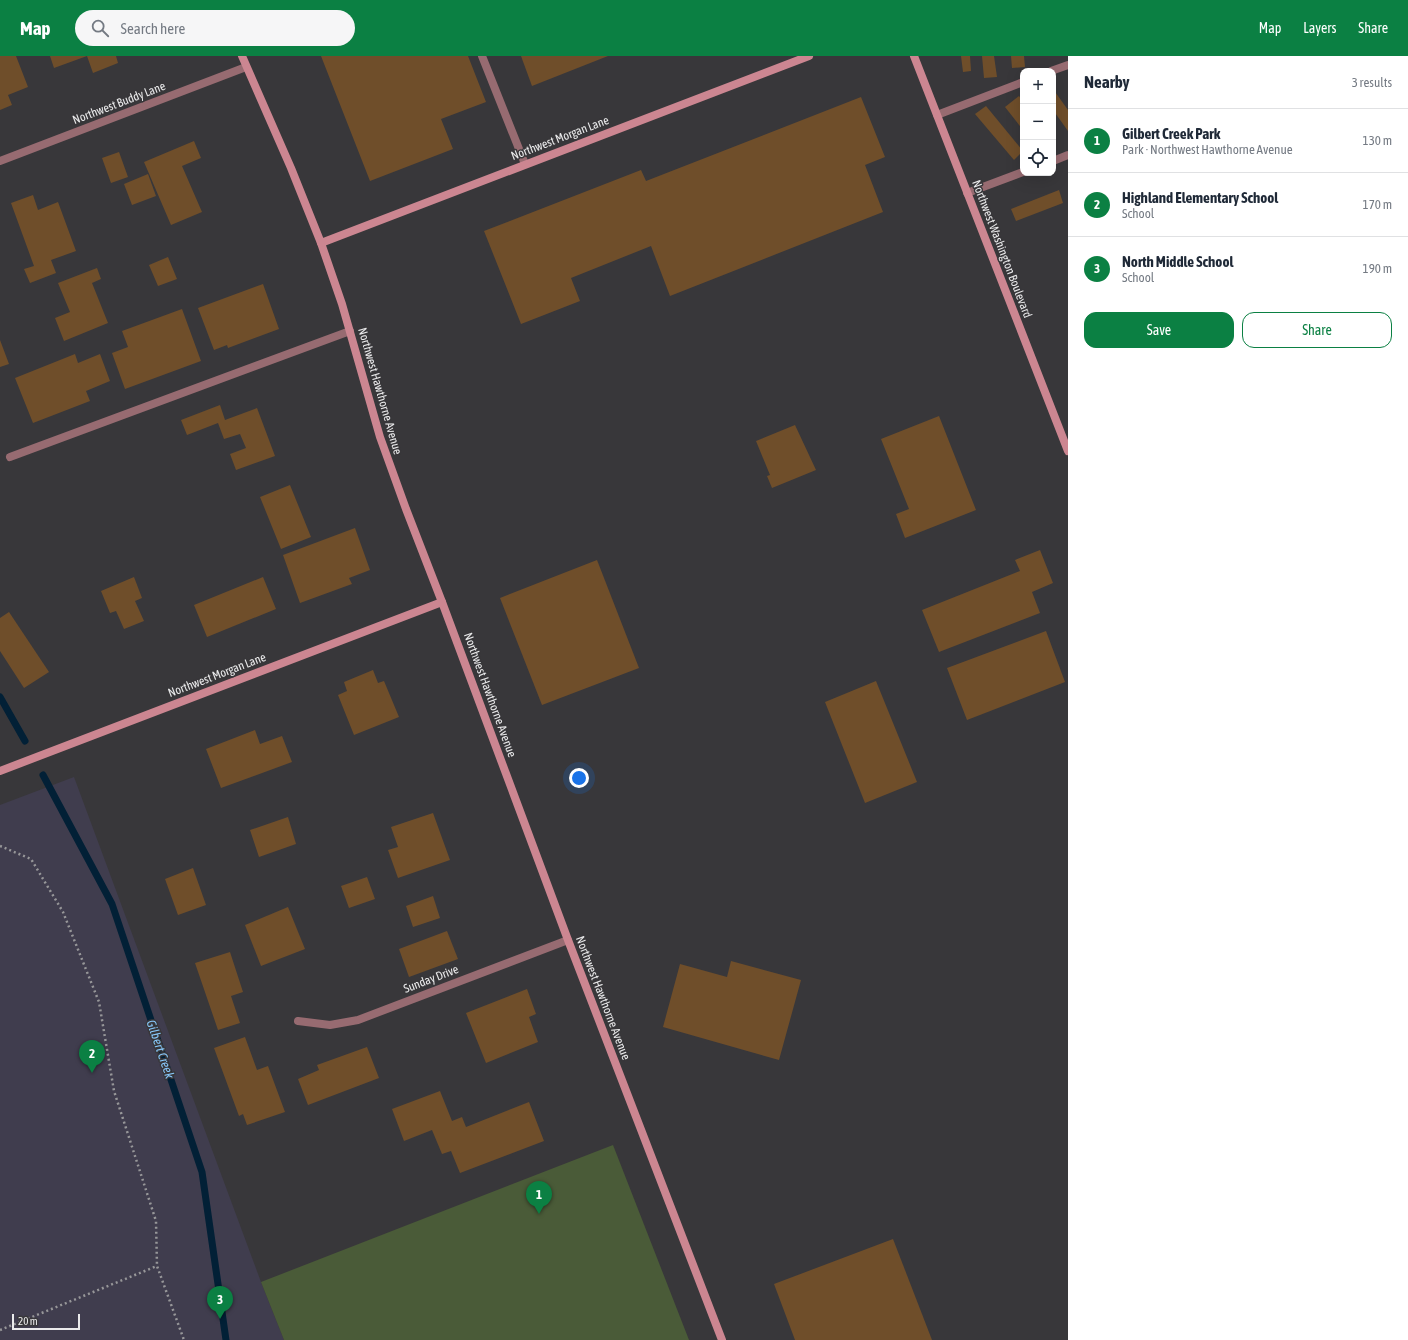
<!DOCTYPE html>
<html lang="en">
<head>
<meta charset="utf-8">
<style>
	body { margin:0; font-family:"Asap Condensed",sans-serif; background:#f6f6f7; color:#1f2937 }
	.controls { position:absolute; right:12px; top:12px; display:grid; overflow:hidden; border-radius:8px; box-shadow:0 4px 16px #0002 }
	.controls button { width:36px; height:36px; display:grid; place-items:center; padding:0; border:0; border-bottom:1px solid #e0e1e3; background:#fff; color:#1f2937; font:20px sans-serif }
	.scale { position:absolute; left:12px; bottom:10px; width:68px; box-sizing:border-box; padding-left:4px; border:2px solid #ebebec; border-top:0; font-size:11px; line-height:14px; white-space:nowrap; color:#ebebec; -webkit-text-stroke:3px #38373a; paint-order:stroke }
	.you { position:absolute; left:579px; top:722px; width:14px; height:14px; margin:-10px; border:3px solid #fff; border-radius:50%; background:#1a73e8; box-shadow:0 0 0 6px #1a73e833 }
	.badge { display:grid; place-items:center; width:26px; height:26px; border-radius:50%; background:#0b8043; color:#fff; font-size:13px; font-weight:700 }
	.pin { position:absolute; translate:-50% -33px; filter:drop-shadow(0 1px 2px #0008) }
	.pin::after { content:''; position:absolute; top:21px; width:14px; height:12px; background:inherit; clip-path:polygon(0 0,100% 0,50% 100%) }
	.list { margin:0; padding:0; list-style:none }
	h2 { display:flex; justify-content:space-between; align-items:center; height:52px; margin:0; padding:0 16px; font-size:17px }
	h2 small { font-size:13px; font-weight:400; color:#747a83 }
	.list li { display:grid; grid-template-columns:26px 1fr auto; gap:12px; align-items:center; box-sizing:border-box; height:64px; padding:0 16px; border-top:1px solid #e0e1e3 }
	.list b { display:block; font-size:15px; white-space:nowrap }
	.list p { margin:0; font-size:13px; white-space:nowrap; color:#747a83 }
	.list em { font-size:13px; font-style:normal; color:#747a83 }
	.actions { display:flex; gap:8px; padding:12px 16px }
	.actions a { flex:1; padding:9px 0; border:1px solid #0b8043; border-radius:12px; text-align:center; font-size:14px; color:#0b8043 }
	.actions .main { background:#0b8043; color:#fff }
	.icon { flex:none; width:22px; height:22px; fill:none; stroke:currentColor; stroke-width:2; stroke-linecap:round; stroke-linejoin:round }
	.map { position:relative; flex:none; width:1068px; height:1284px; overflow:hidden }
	header { display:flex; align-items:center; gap:24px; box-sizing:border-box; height:56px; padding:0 20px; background:#0b8043; color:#fff }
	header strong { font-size:19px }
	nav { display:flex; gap:22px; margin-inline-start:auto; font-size:14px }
	.search { width:280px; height:36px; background:#f6f6f7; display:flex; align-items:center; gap:10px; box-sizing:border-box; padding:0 14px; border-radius:22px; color:#747a83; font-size:15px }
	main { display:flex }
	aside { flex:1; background:#fff }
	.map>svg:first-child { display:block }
</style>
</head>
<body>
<header>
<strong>Map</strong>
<div class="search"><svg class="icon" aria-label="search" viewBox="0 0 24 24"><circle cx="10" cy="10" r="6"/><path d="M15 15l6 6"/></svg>Search here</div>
<nav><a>Map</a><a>Layers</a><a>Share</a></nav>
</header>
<main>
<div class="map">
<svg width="1068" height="1284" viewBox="0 0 1068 1284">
	<rect width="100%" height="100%" fill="#38373a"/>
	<!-- education -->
	<path fill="#403d4e" d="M 74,721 L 261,1226 L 284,1284 L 0,1284 L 0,749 Z"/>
	<!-- green -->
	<path fill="#4a5b38" d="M 613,1089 L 689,1284 L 284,1284 L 261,1226 Z"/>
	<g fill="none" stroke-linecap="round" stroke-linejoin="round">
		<!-- stream -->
		<g stroke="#022036" stroke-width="7">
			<path d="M 0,641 L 25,685"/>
			<path d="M 43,719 L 112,848 L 202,1116 L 226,1284"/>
		</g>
	</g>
	<!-- building -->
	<g fill="#6f4e2a">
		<path d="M 0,0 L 16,0 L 28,31 L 8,39 L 12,49 L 0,54 Z"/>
		<path d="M 50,0 L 116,0 L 118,7 L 93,17 L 87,0 L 54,12 Z"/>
		<path d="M 321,0 L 468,0 L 486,46 L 441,63 L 453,93 L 370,125 Z"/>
		<path d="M 521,0 L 608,0 L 532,30 Z"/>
		<path d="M 961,0 L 970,0 L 971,15 L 963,16 Z"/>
		<path d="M 982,0 L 994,0 L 997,21 L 984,22 Z"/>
		<path d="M 1011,0 L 1024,0 L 1025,11 L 1012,12 Z"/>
		<path d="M 1053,33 L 1068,54 L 1068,75 L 1053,54 Z"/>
		<path d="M 1019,40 L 1023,46 L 1023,74 L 1005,51 Z"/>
		<path d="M 861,41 L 885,101 L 865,109 L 883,156 L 670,240 L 651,190 L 571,222 L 580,245 L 521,268 L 484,175 L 641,114 L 646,125 Z"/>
		<path d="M 986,50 L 1023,95 L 1014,104 L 975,58 Z"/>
		<path d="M 194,85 L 201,102 L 182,110 L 202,156 L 171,169 L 144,106 Z"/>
		<path d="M 119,96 L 128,121 L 111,127 L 102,102 Z"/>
		<path d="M 148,118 L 156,140 L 132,149 L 124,128 Z"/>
		<path d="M 1059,134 L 1063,147 L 1016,165 L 1011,153 Z"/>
		<path d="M 33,139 L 38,154 L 58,146 L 76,195 L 51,204 L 56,217 L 30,227 L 24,213 L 34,210 L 11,147 Z"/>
		<path d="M 168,201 L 177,223 L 158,230 L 149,209 Z"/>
		<path d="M 97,212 L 101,223 L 92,227 L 108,267 L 64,285 L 55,262 L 70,256 L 58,227 Z"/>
		<path d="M 263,228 L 279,273 L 228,292 L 227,289 L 214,294 L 198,252 Z"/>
		<path d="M 182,253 L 201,305 L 125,333 L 112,297 L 128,291 L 122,275 Z"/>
		<path d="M 0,284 L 9,308 L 0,311 Z"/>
		<path d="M 75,298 L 78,307 L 100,298 L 110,325 L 86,335 L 90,345 L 33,367 L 15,322 Z"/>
		<path d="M 220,349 L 225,364 L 257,352 L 275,400 L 236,414 L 230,398 L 246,392 L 240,378 L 224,383 L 218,367 L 187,379 L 181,364 Z"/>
		<path d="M 939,360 L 976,454 L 905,482 L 896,458 L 909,453 L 881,383 Z"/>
		<path d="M 795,369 L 816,414 L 772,432 L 767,420 L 770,419 L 756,385 Z"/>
		<path d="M 290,429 L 311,481 L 281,493 L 260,441 Z"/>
		<path d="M 355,472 L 370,514 L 349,522 L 352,528 L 300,547 L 283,499 Z"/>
		<path d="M 1040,494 L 1053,527 L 1032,536 L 1040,557 L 939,596 L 922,554 L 1020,515 L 1015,504 Z"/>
		<path d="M 597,504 L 639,612 L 542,649 L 500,542 Z"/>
		<path d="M 134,521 L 142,542 L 135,545 L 144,565 L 124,573 L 116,555 L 110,557 L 101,535 Z"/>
		<path d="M 263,521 L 276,553 L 207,581 L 194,549 Z"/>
		<path d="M 9,556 L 49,616 L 24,632 L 0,595 L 0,562 Z"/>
		<path d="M 1046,575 L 1065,626 L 967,664 L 947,612 Z"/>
		<path d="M 373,614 L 378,627 L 384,625 L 399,661 L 354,679 L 338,639 L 347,635 L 344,626 Z"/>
		<path d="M 876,625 L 917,726 L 865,747 L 825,646 Z"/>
		<path d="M 255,674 L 260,688 L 282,680 L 292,706 L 221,732 L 206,693 Z"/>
		<path d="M 433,757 L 450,804 L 398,822 L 388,794 L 398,791 L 391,771 Z"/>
		<path d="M 288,761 L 296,788 L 259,801 L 250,774 Z"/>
		<path d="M 193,812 L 206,849 L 178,859 L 165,823 Z"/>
		<path d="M 367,821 L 375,843 L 349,852 L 341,830 Z"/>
		<path d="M 433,840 L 440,862 L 413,871 L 406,850 Z"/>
		<path d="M 288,851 L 305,893 L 261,910 L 245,869 Z"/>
		<path d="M 447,875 L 458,903 L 409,921 L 399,893 Z"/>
		<path d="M 230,896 L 243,936 L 231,940 L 240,967 L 218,974 L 195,907 Z"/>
		<path d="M 731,905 L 801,924 L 779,1004 L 663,971 L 680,908 L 727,921 Z"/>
		<path d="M 527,933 L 536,958 L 529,961 L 538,986 L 486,1007 L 466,957 Z"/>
		<path d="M 245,981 L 257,1014 L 268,1010 L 285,1056 L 247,1069 L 243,1058 L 239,1060 L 214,992 Z"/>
		<path d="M 367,991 L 379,1022 L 308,1049 L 298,1023 L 319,1014 L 317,1009 Z"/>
		<path d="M 440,1035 L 452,1065 L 462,1061 L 466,1071 L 529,1046 L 544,1085 L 460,1117 L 451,1095 L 442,1098 L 432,1074 L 404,1085 L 392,1053 Z"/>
		<path d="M 893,1183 L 932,1284 L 795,1284 L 774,1228 Z"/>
	</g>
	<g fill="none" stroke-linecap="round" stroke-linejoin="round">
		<!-- path -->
		<g stroke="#979799" stroke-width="2.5" stroke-dasharray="2 3" stroke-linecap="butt">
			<path d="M 0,790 L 31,803 L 63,856 L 99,946 L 114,1035 L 156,1165 L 157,1210 L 184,1284"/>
			<path d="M 0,1274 L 157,1210"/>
		</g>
		<!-- lane -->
		<g stroke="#976b71" stroke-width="8">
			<path d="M 482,0 L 525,108"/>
			<path d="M 1051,15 L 1068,9"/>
			<path d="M 937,59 L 1023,26"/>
			<path d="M 1053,105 L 1068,99"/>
			<path d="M 967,137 L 1023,116"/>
		</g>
		<!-- street -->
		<g stroke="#976b71" stroke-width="8">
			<path d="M 0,105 L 246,11"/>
			<path d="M 10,401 L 350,275"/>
			<path d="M 298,965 L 330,969 L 358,964 L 568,884"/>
		</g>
		<!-- secondary -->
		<g stroke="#cc8691" stroke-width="8">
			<path d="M 242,0 L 291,112 L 321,187 L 342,248 L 380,381 L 406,453 L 442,546 L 568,884 L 722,1284"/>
			<path d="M 914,0 L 1068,395"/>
			<path d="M 321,187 L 809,0"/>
			<path d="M 0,715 L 442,546"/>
		</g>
	</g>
	<g text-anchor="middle" stroke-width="3" stroke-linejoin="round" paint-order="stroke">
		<!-- street labels -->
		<g font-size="12" fill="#ebebec" stroke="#38373a">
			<text transform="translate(119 47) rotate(-21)" y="4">Northwest Buddy Lane</text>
			<text transform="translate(560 82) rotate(-21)" y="4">Northwest Morgan Lane</text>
			<text transform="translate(1002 193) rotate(69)" y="4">Northwest Washington Boulevard</text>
			<text transform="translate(380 335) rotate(74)" y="4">Northwest Hawthorne Avenue</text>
			<text transform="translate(217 619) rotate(-21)" y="4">Northwest Morgan Lane</text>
			<text transform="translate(490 639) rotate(70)" y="4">Northwest Hawthorne Avenue</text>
			<text transform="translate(431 923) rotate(-21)" y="4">Sunday Drive</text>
			<text transform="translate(603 942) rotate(69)" y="4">Northwest Hawthorne Avenue</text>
		</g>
		<!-- water labels -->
		<g font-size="13" font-style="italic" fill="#88c8fb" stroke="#38373a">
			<text transform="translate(161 993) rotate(71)" y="5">Gilbert Creek</text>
		</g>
	</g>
</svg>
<div class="controls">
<button>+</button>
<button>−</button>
<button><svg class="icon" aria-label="locate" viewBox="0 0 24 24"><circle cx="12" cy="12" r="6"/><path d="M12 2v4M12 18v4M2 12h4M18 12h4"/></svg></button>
</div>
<div class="scale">20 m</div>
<div class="you"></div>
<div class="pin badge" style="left:539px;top:1158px">1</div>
<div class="pin badge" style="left:92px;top:1017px">2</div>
<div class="pin badge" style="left:220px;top:1263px">3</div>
</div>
<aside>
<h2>Nearby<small>3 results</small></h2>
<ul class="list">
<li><span class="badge">1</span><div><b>Gilbert Creek Park</b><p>Park · Northwest Hawthorne Avenue</p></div><em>130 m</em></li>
<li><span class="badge">2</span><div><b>Highland Elementary School</b><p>School</p></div><em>170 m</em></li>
<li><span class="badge">3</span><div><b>North Middle School</b><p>School</p></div><em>190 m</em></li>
</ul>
<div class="actions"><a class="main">Save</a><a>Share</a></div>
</aside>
</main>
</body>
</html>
